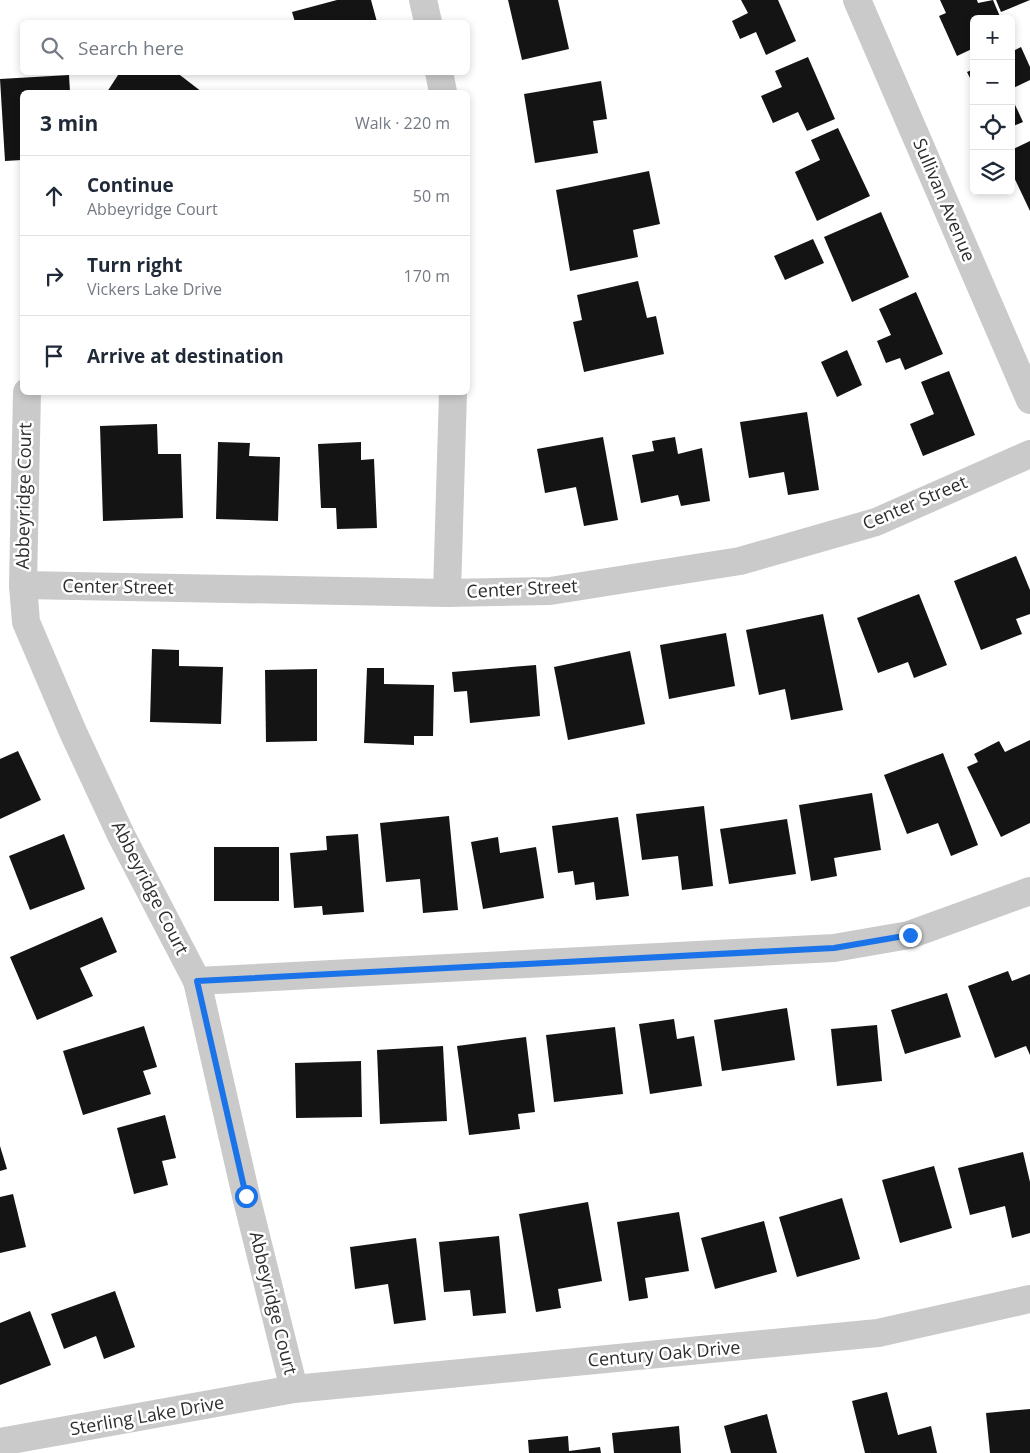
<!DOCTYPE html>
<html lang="en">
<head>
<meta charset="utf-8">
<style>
	body { margin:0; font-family:"Open Sans",sans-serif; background:#f6f6f7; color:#1f2937 }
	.controls { position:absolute; right:15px; top:15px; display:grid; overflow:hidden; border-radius:8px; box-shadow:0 2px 8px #0003 }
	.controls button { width:45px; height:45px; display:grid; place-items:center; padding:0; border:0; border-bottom:1px solid #e0e1e3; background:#fff; color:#1f2937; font:25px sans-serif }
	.stop { position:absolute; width:15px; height:15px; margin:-11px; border:4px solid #1a73e8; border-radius:50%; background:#fff }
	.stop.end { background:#1a73e8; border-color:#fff; box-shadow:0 1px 5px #0008 }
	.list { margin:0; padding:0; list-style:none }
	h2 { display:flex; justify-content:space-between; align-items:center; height:65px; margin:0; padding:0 20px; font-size:21px }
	h2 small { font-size:16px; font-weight:400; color:#747a83 }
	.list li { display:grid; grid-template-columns:32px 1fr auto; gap:15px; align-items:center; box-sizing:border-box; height:80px; padding:0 20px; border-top:1px solid #e0e1e3 }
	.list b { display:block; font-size:19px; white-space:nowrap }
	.list p { margin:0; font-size:16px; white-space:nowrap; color:#747a83 }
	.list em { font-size:16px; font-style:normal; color:#747a83 }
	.icon { flex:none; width:28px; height:28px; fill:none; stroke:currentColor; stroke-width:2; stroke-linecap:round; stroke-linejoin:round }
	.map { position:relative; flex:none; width:1030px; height:1453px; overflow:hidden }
	.search { position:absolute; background:#fff; box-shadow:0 2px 8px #0003; left:20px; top:20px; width:450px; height:55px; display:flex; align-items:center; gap:12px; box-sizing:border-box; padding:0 18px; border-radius:8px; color:#747a83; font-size:19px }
	.panel { position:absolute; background:#fff; box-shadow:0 2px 8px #0003; left:20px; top:90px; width:450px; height:305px; border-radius:8px }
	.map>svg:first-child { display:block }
</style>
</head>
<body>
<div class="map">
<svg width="1030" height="1453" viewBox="0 0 1030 1453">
	<rect width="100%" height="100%" fill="#fff"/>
	<!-- building -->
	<g fill="#141414">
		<path d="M 337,0 L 371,0 L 377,22 L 295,22 L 292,12 Z"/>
		<path d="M 508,0 L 558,0 L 569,49 L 522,60 Z"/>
		<path d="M 741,0 L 778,0 L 796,41 L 766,55 L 756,32 L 740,39 L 732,21 L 748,13 Z"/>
		<path d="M 940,0 L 977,0 L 978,3 L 993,0 L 1001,19 L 974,19 L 974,48 L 957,56 L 939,16 L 946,13 Z"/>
		<path d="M 996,0 L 1030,0 L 1001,12 Z"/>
		<path d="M 1021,47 L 1030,67 L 1030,80 L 1011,89 L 1011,52 Z"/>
		<path d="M 808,57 L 835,119 L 807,131 L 798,112 L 773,123 L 761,96 L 782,87 L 775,71 Z"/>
		<path d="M 974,69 L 974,86 L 967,72 Z"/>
		<path d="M 120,72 L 176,72 L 202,92 L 107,92 Z"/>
		<path d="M 69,75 L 70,92 L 22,92 L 22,160 L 5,161 L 0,79 Z"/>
		<path d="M 601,81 L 607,119 L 593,121 L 598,153 L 535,163 L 524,94 Z"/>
		<path d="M 1011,96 L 1023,122 L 1011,127 Z"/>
		<path d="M 838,128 L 870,196 L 817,221 L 795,172 L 820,160 L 811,140 Z"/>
		<path d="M 1030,141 L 1030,211 L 1011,171 L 1011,150 Z"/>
		<path d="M 649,171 L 660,224 L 633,230 L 638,257 L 570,271 L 556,190 Z"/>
		<path d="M 881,212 L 909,277 L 852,302 L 824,237 Z"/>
		<path d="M 813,239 L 824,263 L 785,280 L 774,256 Z"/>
		<path d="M 638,281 L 647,318 L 656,316 L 664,354 L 584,372 L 573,322 L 582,320 L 577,295 Z"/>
		<path d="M 916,292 L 943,354 L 905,370 L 900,358 L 886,363 L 877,341 L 891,335 L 879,309 Z"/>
		<path d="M 847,350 L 862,385 L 837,397 L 821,362 Z"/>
		<path d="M 949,371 L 975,435 L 923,456 L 910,424 L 934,414 L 921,382 Z"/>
		<path d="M 807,412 L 819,490 L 788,495 L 784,472 L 749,478 L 740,422 Z"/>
		<path d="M 157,424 L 158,454 L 181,454 L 183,518 L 103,521 L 100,426 Z"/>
		<path d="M 603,437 L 618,520 L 584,526 L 576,487 L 545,493 L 537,449 Z"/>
		<path d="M 675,437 L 678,454 L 702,448 L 710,501 L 681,506 L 678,495 L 641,503 L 632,455 L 654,451 L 652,441 Z"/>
		<path d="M 218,442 L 250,443 L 249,456 L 280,457 L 278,521 L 216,519 Z"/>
		<path d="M 361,442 L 361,460 L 374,459 L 377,528 L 337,529 L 336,508 L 321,508 L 318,444 Z"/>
		<path d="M 1016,556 L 1030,590 L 1030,614 L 1016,619 L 1022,634 L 981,650 L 954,581 Z"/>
		<path d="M 919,594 L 947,665 L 914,678 L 908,662 L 878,673 L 857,618 Z"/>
		<path d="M 823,614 L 843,710 L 791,720 L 785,689 L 759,695 L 746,630 Z"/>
		<path d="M 726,633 L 735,686 L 669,699 L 660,645 Z"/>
		<path d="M 152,649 L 179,650 L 179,666 L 223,667 L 221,724 L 150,722 Z"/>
		<path d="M 630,651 L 645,724 L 568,740 L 554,667 Z"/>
		<path d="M 536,665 L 540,716 L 470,723 L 467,691 L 454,692 L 452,672 Z"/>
		<path d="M 367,668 L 384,668 L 384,684 L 434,685 L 433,736 L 414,736 L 414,745 L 364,743 Z"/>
		<path d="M 317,669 L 317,741 L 266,742 L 265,670 Z"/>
		<path d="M 1030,740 L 1030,823 L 1001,837 L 967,767 L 978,762 L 974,754 L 999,741 L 1005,752 Z"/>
		<path d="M 18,751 L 41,800 L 0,819 L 0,759 Z"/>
		<path d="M 943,753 L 978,845 L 951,856 L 938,823 L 907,834 L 884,775 Z"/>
		<path d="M 872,793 L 881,850 L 834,858 L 837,876 L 811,881 L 799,805 Z"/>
		<path d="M 704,806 L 713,886 L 682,890 L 678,856 L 642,860 L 636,814 Z"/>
		<path d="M 449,816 L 458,910 L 423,913 L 420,879 L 386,882 L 380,823 Z"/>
		<path d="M 618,817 L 629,896 L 596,900 L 594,882 L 575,885 L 573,871 L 558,873 L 552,826 Z"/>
		<path d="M 787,819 L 796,874 L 729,884 L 720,829 Z"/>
		<path d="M 64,834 L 85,889 L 30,910 L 9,856 Z"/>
		<path d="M 358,834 L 364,912 L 323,915 L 322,906 L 294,908 L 290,853 L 327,850 L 326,836 Z"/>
		<path d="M 498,837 L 500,853 L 536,847 L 544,898 L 483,909 L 471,842 Z"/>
		<rect x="214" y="847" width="65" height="54"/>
		<path d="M 102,917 L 117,952 L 80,968 L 93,996 L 37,1020 L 10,957 Z"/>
		<path d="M 1008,971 L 1012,981 L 1030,974 L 1030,1055 L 1026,1046 L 995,1058 L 968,986 Z"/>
		<path d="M 947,993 L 961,1037 L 905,1054 L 891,1010 Z"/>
		<path d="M 787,1008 L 795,1060 L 722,1071 L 714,1020 Z"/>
		<path d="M 674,1019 L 677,1039 L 694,1036 L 702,1086 L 650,1094 L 639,1024 Z"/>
		<path d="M 877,1025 L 882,1081 L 837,1086 L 831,1029 Z"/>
		<path d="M 144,1026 L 157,1067 L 143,1071 L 151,1094 L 83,1115 L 63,1051 Z"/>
		<path d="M 615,1027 L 623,1094 L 554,1102 L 546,1035 Z"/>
		<path d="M 526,1037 L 535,1112 L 518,1114 L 520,1129 L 469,1135 L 457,1046 Z"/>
		<path d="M 443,1046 L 447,1121 L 380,1124 L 377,1050 Z"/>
		<path d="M 361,1061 L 362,1117 L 296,1118 L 295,1063 Z"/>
		<path d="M 165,1115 L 176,1158 L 162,1161 L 168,1185 L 134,1194 L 117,1128 Z"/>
		<path d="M 0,1146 L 7,1169 L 0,1171 Z"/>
		<path d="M 1023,1152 L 1030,1182 L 1030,1233 L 1012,1238 L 1005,1206 L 970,1215 L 958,1168 Z"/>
		<path d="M 934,1166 L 952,1228 L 900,1243 L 882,1180 Z"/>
		<path d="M 13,1194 L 26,1247 L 0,1253 L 0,1197 Z"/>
		<path d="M 842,1198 L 860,1259 L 797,1277 L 779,1217 Z"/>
		<path d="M 588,1202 L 602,1281 L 558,1289 L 561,1308 L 536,1312 L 519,1214 Z"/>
		<path d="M 679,1212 L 689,1271 L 645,1278 L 648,1298 L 629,1301 L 617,1222 Z"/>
		<path d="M 764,1221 L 777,1272 L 715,1289 L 701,1238 Z"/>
		<path d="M 499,1236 L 506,1313 L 473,1316 L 470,1290 L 444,1292 L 439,1242 Z"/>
		<path d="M 416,1238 L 426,1320 L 394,1324 L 388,1284 L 355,1289 L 350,1247 Z"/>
		<path d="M 115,1291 L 135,1347 L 104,1359 L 96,1336 L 64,1349 L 51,1314 Z"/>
		<path d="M 30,1311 L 51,1365 L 0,1385 L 0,1323 Z"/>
		<path d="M 887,1392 L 898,1435 L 931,1426 L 937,1453 L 865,1453 L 852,1401 Z"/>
		<path d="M 1030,1409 L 1030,1453 L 990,1453 L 986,1413 Z"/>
		<path d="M 767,1414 L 777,1453 L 731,1453 L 724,1426 Z"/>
		<path d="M 679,1426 L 681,1453 L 614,1453 L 612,1433 Z"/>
		<path d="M 568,1436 L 569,1451 L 600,1447 L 601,1453 L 529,1453 L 528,1440 Z"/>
	</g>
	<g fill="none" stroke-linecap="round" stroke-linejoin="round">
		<!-- minor -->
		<g stroke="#cacaca" stroke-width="28">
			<path d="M 423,0 L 428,22"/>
			<path d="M 857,0 L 1030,400"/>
			<path d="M 439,72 L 443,92"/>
			<path d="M 27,392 L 23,585 L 26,622 L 73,732 L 121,835 L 197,981 L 246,1196 L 294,1389"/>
			<path d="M 23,585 L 447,593 L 550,591 L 740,561 L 876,522 L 1030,454"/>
			<path d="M 447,593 L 453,392"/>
			<path d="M 197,981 L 834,948 L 909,935 L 1030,891"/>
			<path d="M 0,1442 L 294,1389 L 878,1333 L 1030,1299"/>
		</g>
	</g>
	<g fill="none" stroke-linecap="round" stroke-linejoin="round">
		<!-- route -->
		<path stroke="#1a73e8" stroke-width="6" d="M 246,1196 L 197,981 L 834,948 L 910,935"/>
	</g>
	<g text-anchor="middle" stroke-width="5" stroke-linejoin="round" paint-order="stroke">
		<!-- street labels -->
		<g font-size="18" fill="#2d2d2d" stroke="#fff">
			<text transform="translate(944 200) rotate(67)" y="6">Sullivan Avenue</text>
			<text transform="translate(24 496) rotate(-89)" y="6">Abbeyridge Court</text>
			<text transform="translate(915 503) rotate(-23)" y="6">Center Street</text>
			<text transform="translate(118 587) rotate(1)" y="6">Center Street</text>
			<text transform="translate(522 589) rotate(-3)" y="6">Center Street</text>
			<text transform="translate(150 888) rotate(63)" y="6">Abbeyridge Court</text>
			<text transform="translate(273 1303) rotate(76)" y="6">Abbeyridge Court</text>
			<text transform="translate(664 1354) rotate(-5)" y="6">Century Oak Drive</text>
			<text transform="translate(147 1416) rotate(-10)" y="6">Sterling Lake Drive</text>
		</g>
	</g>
</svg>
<div class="controls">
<button>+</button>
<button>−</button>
<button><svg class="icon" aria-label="locate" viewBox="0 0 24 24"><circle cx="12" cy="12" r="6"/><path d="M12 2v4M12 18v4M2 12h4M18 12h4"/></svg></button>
<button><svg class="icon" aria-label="layers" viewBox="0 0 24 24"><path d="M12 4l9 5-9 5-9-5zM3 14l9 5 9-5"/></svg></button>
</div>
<div class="stop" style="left:246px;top:1196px"></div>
<div class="stop end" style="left:910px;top:935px"></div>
<div class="search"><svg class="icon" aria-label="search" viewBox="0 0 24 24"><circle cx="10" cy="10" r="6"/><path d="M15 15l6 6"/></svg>Search here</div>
<section class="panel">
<h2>3 min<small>Walk · 220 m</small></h2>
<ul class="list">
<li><svg class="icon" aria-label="ahead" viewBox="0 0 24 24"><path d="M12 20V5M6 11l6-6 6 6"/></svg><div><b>Continue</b><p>Abbeyridge Court</p></div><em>50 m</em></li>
<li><svg class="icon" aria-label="right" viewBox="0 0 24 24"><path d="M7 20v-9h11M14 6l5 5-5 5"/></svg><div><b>Turn right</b><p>Vickers Lake Drive</p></div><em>170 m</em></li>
<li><svg class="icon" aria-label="arrive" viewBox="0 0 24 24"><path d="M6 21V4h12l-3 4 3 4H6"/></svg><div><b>Arrive at destination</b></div></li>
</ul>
</section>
</div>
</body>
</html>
